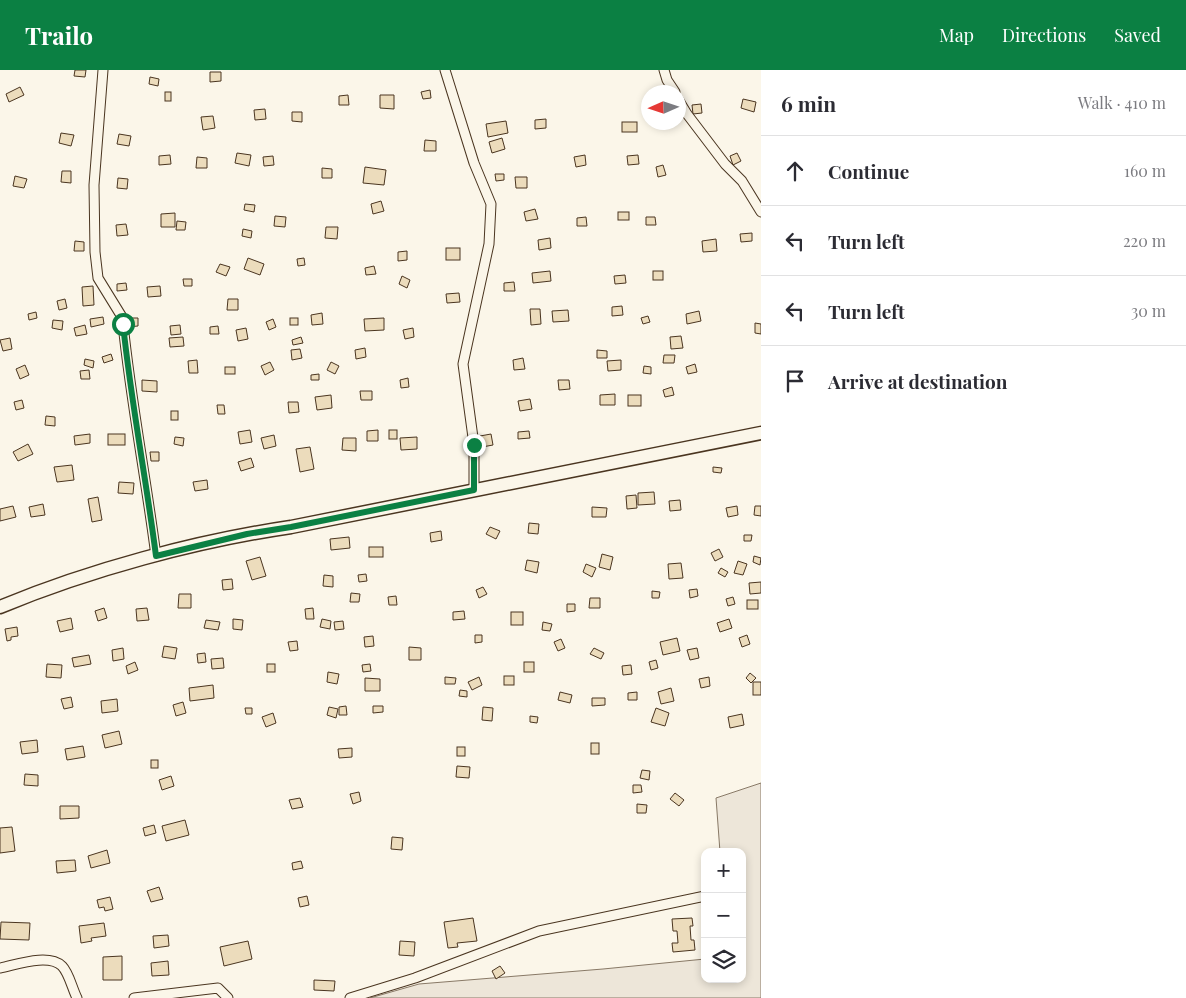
<!DOCTYPE html>
<html lang="en">
<head>
<meta charset="utf-8">
<style>
	body { margin:0; font-family:"Playfair Display",serif; background:#f2f2f3; color:#2b2b33 }
	.controls { position:absolute; right:15px; bottom:15px; display:grid; overflow:hidden; border-radius:10px; box-shadow:0 2px 8px #0003 }
	.controls button { width:45px; height:45px; display:grid; place-items:center; padding:0; border:0; border-bottom:1px solid #e1e1e2; background:#fff; color:#2b2b33; font:25px sans-serif }
	.compass { position:absolute; left:641px; top:15px; width:45px; height:45px; border-radius:50%; background:#fff; box-shadow:0 2px 8px #0003; rotate:267deg }
	.stop { position:absolute; width:15px; height:15px; margin:-11px; border:4px solid #0b8043; border-radius:50%; background:#fff }
	.stop.end { background:#0b8043; border-color:#fff; box-shadow:0 1px 5px #0008 }
	.list { margin:0; padding:0; list-style:none }
	h2 { display:flex; justify-content:space-between; align-items:center; height:65px; margin:0; padding:0 20px; font-size:21px }
	h2 small { font-size:16px; font-weight:400; color:#7c7c81 }
	.list li { display:grid; grid-template-columns:32px 1fr auto; gap:15px; align-items:center; box-sizing:border-box; height:70px; padding:0 20px; border-top:1px solid #e1e1e2 }
	.list b { display:block; font-size:19px; white-space:nowrap }
	.list em { font-size:16px; font-style:normal; color:#7c7c81 }
	.icon { flex:none; width:28px; height:28px; fill:none; stroke:currentColor; stroke-width:2; stroke-linecap:round; stroke-linejoin:round }
	.map { position:relative; flex:none; width:761px; height:928px; overflow:hidden }
	header { display:flex; align-items:center; gap:30px; box-sizing:border-box; height:70px; padding:0 25px; background:#0b8043; color:#fff }
	header strong { font-size:24px }
	nav { display:flex; gap:28px; margin-inline-start:auto; font-size:18px }
	main { display:flex }
	aside { flex:1; background:#fff }
	.map>svg:first-child { display:block }
</style>
</head>
<body>
<header>
<strong>Trailo</strong>
<nav><a>Map</a><a>Directions</a><a>Saved</a></nav>
</header>
<main>
<div class="map">
<svg width="761" height="928" viewBox="0 0 761 928">
	<rect width="100%" height="100%" fill="#fbf6e9"/>
	<!-- green -->
	<path fill="#ede6d9" stroke="#887966" d="M 761,713 L 761,928 L 370,928 L 419,914 L 603,899 L 705,889 L 705,909 L 742,909 L 742,782 L 720,782 L 716,728 Z"/>
	<!-- building -->
	<g fill="#ecdcbc" stroke="#4a3520">
		<path d="M 75,0 L 86,0 L 85,7 L 74,6 Z"/>
		<path d="M 210,2 L 221,2 L 221,11 L 210,12 Z"/>
		<path d="M 150,7 L 159,9 L 158,16 L 149,14 Z"/>
		<path d="M 20,17 L 24,25 L 9,32 L 6,24 Z"/>
		<path d="M 430,20 L 431,28 L 423,29 L 421,22 Z"/>
		<rect x="165" y="22" width="6" height="9"/>
		<path d="M 348,25 L 349,35 L 339,35 L 339,26 Z"/>
		<path d="M 380,25 L 394,25 L 394,39 L 380,38 Z"/>
		<path d="M 743,29 L 756,32 L 754,42 L 741,38 Z"/>
		<path d="M 701,34 L 702,43 L 693,44 L 692,35 Z"/>
		<path d="M 265,39 L 266,49 L 255,50 L 254,40 Z"/>
		<path d="M 292,42 L 302,42 L 302,52 L 292,51 Z"/>
		<path d="M 213,46 L 215,58 L 203,60 L 201,47 Z"/>
		<path d="M 546,49 L 546,58 L 535,59 L 535,50 Z"/>
		<path d="M 506,51 L 508,63 L 488,67 L 486,54 Z"/>
		<rect x="622" y="52" width="15" height="10"/>
		<path d="M 61,63 L 74,65 L 71,76 L 59,73 Z"/>
		<path d="M 119,64 L 131,66 L 129,76 L 117,74 Z"/>
		<path d="M 502,68 L 505,79 L 492,83 L 489,72 Z"/>
		<path d="M 425,70 L 436,71 L 436,81 L 424,81 Z"/>
		<path d="M 237,83 L 251,85 L 249,96 L 235,93 Z"/>
		<path d="M 737,83 L 741,91 L 733,95 L 730,86 Z"/>
		<path d="M 170,85 L 171,94 L 159,95 L 159,86 Z"/>
		<path d="M 585,85 L 586,95 L 576,97 L 574,87 Z"/>
		<path d="M 638,85 L 639,94 L 628,95 L 627,86 Z"/>
		<path d="M 273,86 L 274,95 L 264,96 L 263,87 Z"/>
		<path d="M 197,87 L 207,88 L 207,98 L 196,98 Z"/>
		<path d="M 663,95 L 666,105 L 658,107 L 656,97 Z"/>
		<path d="M 365,97 L 386,100 L 384,115 L 363,113 Z"/>
		<path d="M 322,98 L 332,99 L 332,108 L 322,108 Z"/>
		<path d="M 62,101 L 71,101 L 71,113 L 61,112 Z"/>
		<path d="M 495,104 L 504,104 L 504,110 L 496,111 Z"/>
		<path d="M 15,106 L 27,109 L 24,118 L 13,116 Z"/>
		<path d="M 515,107 L 527,107 L 527,118 L 516,118 Z"/>
		<path d="M 118,108 L 128,109 L 127,119 L 117,118 Z"/>
		<path d="M 381,131 L 384,141 L 373,144 L 371,134 Z"/>
		<path d="M 245,134 L 255,135 L 254,142 L 244,140 Z"/>
		<path d="M 535,139 L 538,149 L 526,151 L 524,142 Z"/>
		<rect x="618" y="142" width="11" height="8"/>
		<path d="M 175,143 L 175,157 L 161,157 L 161,144 Z"/>
		<path d="M 275,146 L 286,147 L 285,157 L 274,156 Z"/>
		<path d="M 586,147 L 587,156 L 577,156 L 577,148 Z"/>
		<path d="M 646,147 L 655,147 L 656,155 L 646,155 Z"/>
		<path d="M 177,151 L 186,152 L 185,160 L 176,160 Z"/>
		<path d="M 126,154 L 128,165 L 117,166 L 116,155 Z"/>
		<path d="M 326,157 L 338,157 L 337,169 L 325,168 Z"/>
		<path d="M 243,159 L 252,161 L 251,168 L 242,166 Z"/>
		<path d="M 752,163 L 752,171 L 741,172 L 740,164 Z"/>
		<path d="M 550,168 L 551,178 L 539,180 L 538,170 Z"/>
		<path d="M 716,169 L 717,181 L 703,182 L 702,171 Z"/>
		<path d="M 75,171 L 84,172 L 84,181 L 74,181 Z"/>
		<rect x="446" y="178" width="14" height="12"/>
		<path d="M 407,181 L 407,190 L 398,191 L 398,182 Z"/>
		<path d="M 248,188 L 264,194 L 260,205 L 244,199 Z"/>
		<path d="M 304,188 L 305,195 L 298,196 L 297,189 Z"/>
		<path d="M 220,194 L 230,197 L 226,206 L 216,202 Z"/>
		<path d="M 374,196 L 376,204 L 366,205 L 365,198 Z"/>
		<path d="M 550,201 L 551,211 L 533,213 L 532,203 Z"/>
		<rect x="653" y="201" width="10" height="9"/>
		<path d="M 625,205 L 626,213 L 615,214 L 614,206 Z"/>
		<path d="M 402,206 L 410,210 L 407,218 L 399,214 Z"/>
		<path d="M 183,209 L 192,209 L 192,216 L 184,216 Z"/>
		<path d="M 514,212 L 515,221 L 504,221 L 504,213 Z"/>
		<path d="M 126,213 L 127,220 L 117,221 L 117,214 Z"/>
		<path d="M 93,216 L 94,235 L 83,236 L 82,217 Z"/>
		<path d="M 160,216 L 161,226 L 148,227 L 147,217 Z"/>
		<path d="M 459,223 L 460,232 L 447,233 L 446,224 Z"/>
		<path d="M 65,229 L 67,238 L 59,240 L 57,231 Z"/>
		<path d="M 228,229 L 238,229 L 238,240 L 227,240 Z"/>
		<path d="M 622,236 L 623,245 L 612,246 L 612,237 Z"/>
		<path d="M 530,239 L 540,239 L 541,254 L 531,255 Z"/>
		<path d="M 568,240 L 569,251 L 553,252 L 552,241 Z"/>
		<path d="M 699,241 L 701,251 L 687,254 L 686,244 Z"/>
		<path d="M 36,242 L 37,248 L 29,250 L 28,244 Z"/>
		<path d="M 322,243 L 323,254 L 312,255 L 311,245 Z"/>
		<path d="M 648,246 L 650,252 L 643,254 L 641,248 Z"/>
		<path d="M 103,247 L 104,254 L 91,257 L 90,249 Z"/>
		<path d="M 126,248 L 138,248 L 138,256 L 127,257 Z"/>
		<rect x="290" y="248" width="8" height="7"/>
		<path d="M 384,248 L 384,260 L 365,261 L 364,249 Z"/>
		<path d="M 273,249 L 276,257 L 269,260 L 266,252 Z"/>
		<path d="M 53,250 L 63,251 L 62,260 L 52,258 Z"/>
		<path d="M 755,253 L 761,254 L 761,264 L 755,263 Z"/>
		<path d="M 85,255 L 87,264 L 76,266 L 74,258 Z"/>
		<path d="M 180,255 L 181,264 L 171,265 L 170,256 Z"/>
		<path d="M 218,256 L 219,264 L 210,264 L 210,257 Z"/>
		<path d="M 246,258 L 248,269 L 238,271 L 236,260 Z"/>
		<path d="M 413,258 L 414,267 L 405,269 L 403,260 Z"/>
		<path d="M 681,266 L 683,278 L 671,279 L 670,267 Z"/>
		<path d="M 183,267 L 184,276 L 170,277 L 169,268 Z"/>
		<path d="M 301,267 L 303,273 L 293,275 L 292,270 Z"/>
		<path d="M 10,268 L 12,279 L 3,281 L 0,270 Z"/>
		<path d="M 365,278 L 366,287 L 356,289 L 355,280 Z"/>
		<path d="M 300,279 L 302,288 L 292,290 L 291,280 Z"/>
		<path d="M 597,280 L 607,281 L 607,288 L 597,288 Z"/>
		<path d="M 111,284 L 113,290 L 104,293 L 102,287 Z"/>
		<path d="M 664,285 L 675,285 L 674,293 L 663,293 Z"/>
		<path d="M 523,288 L 525,299 L 514,300 L 513,290 Z"/>
		<path d="M 85,289 L 94,291 L 93,298 L 84,295 Z"/>
		<path d="M 197,290 L 198,303 L 189,303 L 188,291 Z"/>
		<path d="M 621,290 L 621,300 L 608,301 L 607,291 Z"/>
		<path d="M 270,292 L 274,300 L 265,305 L 261,296 Z"/>
		<path d="M 331,292 L 339,296 L 335,304 L 327,300 Z"/>
		<path d="M 695,294 L 697,302 L 688,304 L 686,297 Z"/>
		<path d="M 25,295 L 29,305 L 20,309 L 16,299 Z"/>
		<path d="M 644,296 L 651,297 L 651,304 L 643,303 Z"/>
		<rect x="225" y="297" width="10" height="7"/>
		<path d="M 89,300 L 90,309 L 81,309 L 80,301 Z"/>
		<path d="M 319,304 L 319,310 L 311,310 L 311,305 Z"/>
		<path d="M 408,308 L 409,317 L 401,318 L 400,310 Z"/>
		<path d="M 142,310 L 157,311 L 157,322 L 142,321 Z"/>
		<path d="M 558,310 L 569,310 L 570,319 L 559,320 Z"/>
		<path d="M 672,317 L 674,325 L 665,327 L 663,320 Z"/>
		<path d="M 360,321 L 372,321 L 372,330 L 361,330 Z"/>
		<path d="M 615,324 L 615,335 L 600,335 L 600,325 Z"/>
		<path d="M 331,325 L 332,338 L 317,340 L 315,327 Z"/>
		<rect x="628" y="325" width="13" height="11"/>
		<path d="M 530,329 L 532,339 L 520,341 L 518,331 Z"/>
		<path d="M 22,330 L 24,338 L 16,340 L 14,332 Z"/>
		<path d="M 288,332 L 298,332 L 299,342 L 289,343 Z"/>
		<path d="M 217,335 L 224,335 L 225,344 L 218,344 Z"/>
		<rect x="171" y="341" width="7" height="9"/>
		<path d="M 46,346 L 55,347 L 55,356 L 45,355 Z"/>
		<path d="M 250,360 L 252,372 L 240,374 L 238,362 Z"/>
		<path d="M 378,360 L 378,371 L 367,371 L 367,361 Z"/>
		<rect x="389" y="360" width="8" height="9"/>
		<path d="M 529,361 L 530,368 L 518,369 L 518,362 Z"/>
		<path d="M 90,364 L 90,373 L 75,375 L 74,366 Z"/>
		<rect x="108" y="364" width="17" height="11"/>
		<path d="M 491,364 L 493,375 L 482,377 L 480,366 Z"/>
		<path d="M 274,365 L 276,376 L 264,379 L 261,368 Z"/>
		<path d="M 175,367 L 184,368 L 183,376 L 174,374 Z"/>
		<path d="M 417,367 L 417,379 L 401,380 L 400,368 Z"/>
		<path d="M 343,368 L 356,368 L 356,381 L 342,380 Z"/>
		<path d="M 28,374 L 33,384 L 18,391 L 13,382 Z"/>
		<path d="M 310,377 L 314,399 L 300,402 L 296,379 Z"/>
		<path d="M 150,382 L 159,382 L 159,391 L 151,391 Z"/>
		<path d="M 251,388 L 254,397 L 241,401 L 238,392 Z"/>
		<path d="M 72,395 L 74,410 L 57,412 L 54,397 Z"/>
		<path d="M 713,397 L 722,398 L 721,403 L 713,402 Z"/>
		<path d="M 207,410 L 208,419 L 195,421 L 193,412 Z"/>
		<path d="M 119,412 L 134,413 L 133,424 L 118,423 Z"/>
		<path d="M 654,422 L 655,434 L 638,435 L 638,423 Z"/>
		<path d="M 636,425 L 637,438 L 627,439 L 626,426 Z"/>
		<path d="M 98,427 L 102,450 L 92,452 L 88,429 Z"/>
		<path d="M 680,430 L 681,440 L 670,441 L 669,431 Z"/>
		<path d="M 43,434 L 45,445 L 31,447 L 29,437 Z"/>
		<path d="M 13,436 L 16,447 L 0,451 L 0,439 Z"/>
		<path d="M 737,436 L 738,445 L 728,447 L 726,438 Z"/>
		<path d="M 755,436 L 761,436 L 761,446 L 754,445 Z"/>
		<path d="M 592,437 L 607,438 L 606,447 L 592,447 Z"/>
		<path d="M 529,453 L 539,454 L 538,464 L 528,463 Z"/>
		<path d="M 490,457 L 500,461 L 496,469 L 486,464 Z"/>
		<path d="M 441,461 L 442,470 L 431,472 L 430,463 Z"/>
		<path d="M 744,465 L 752,465 L 751,471 L 744,471 Z"/>
		<path d="M 349,467 L 350,478 L 331,480 L 330,469 Z"/>
		<rect x="369" y="477" width="14" height="10"/>
		<path d="M 719,479 L 723,487 L 715,491 L 711,483 Z"/>
		<path d="M 602,484 L 613,487 L 610,500 L 599,497 Z"/>
		<path d="M 754,486 L 761,488 L 760,495 L 753,492 Z"/>
		<path d="M 260,487 L 266,506 L 252,510 L 246,491 Z"/>
		<path d="M 527,490 L 539,492 L 537,503 L 525,500 Z"/>
		<path d="M 738,491 L 747,494 L 743,505 L 734,503 Z"/>
		<path d="M 681,493 L 683,508 L 669,509 L 668,494 Z"/>
		<path d="M 586,494 L 596,498 L 592,507 L 583,502 Z"/>
		<path d="M 721,498 L 728,502 L 725,507 L 718,503 Z"/>
		<path d="M 366,504 L 367,511 L 359,512 L 358,505 Z"/>
		<path d="M 324,505 L 333,506 L 333,517 L 323,516 Z"/>
		<path d="M 232,509 L 233,519 L 223,520 L 222,510 Z"/>
		<path d="M 761,512 L 761,523 L 750,524 L 749,513 Z"/>
		<path d="M 483,517 L 487,524 L 479,528 L 476,520 Z"/>
		<path d="M 697,519 L 698,526 L 690,528 L 689,520 Z"/>
		<path d="M 652,521 L 660,522 L 659,528 L 652,528 Z"/>
		<path d="M 351,523 L 360,524 L 359,532 L 350,532 Z"/>
		<path d="M 179,524 L 191,524 L 191,538 L 178,538 Z"/>
		<path d="M 396,526 L 397,535 L 389,535 L 388,527 Z"/>
		<path d="M 733,527 L 735,534 L 728,536 L 726,529 Z"/>
		<path d="M 590,528 L 600,528 L 600,538 L 589,538 Z"/>
		<rect x="747" y="530" width="11" height="9"/>
		<path d="M 567,534 L 575,534 L 575,541 L 567,542 Z"/>
		<path d="M 104,538 L 107,548 L 98,551 L 95,541 Z"/>
		<path d="M 147,538 L 149,550 L 137,551 L 136,539 Z"/>
		<path d="M 313,538 L 314,549 L 306,549 L 305,539 Z"/>
		<path d="M 464,541 L 465,549 L 453,550 L 453,542 Z"/>
		<rect x="511" y="542" width="12" height="13"/>
		<path d="M 71,548 L 73,559 L 60,562 L 57,551 Z"/>
		<path d="M 233,549 L 243,550 L 242,560 L 233,559 Z"/>
		<path d="M 322,549 L 331,551 L 330,559 L 320,557 Z"/>
		<path d="M 729,549 L 732,558 L 720,562 L 717,553 Z"/>
		<path d="M 206,550 L 220,552 L 218,560 L 204,558 Z"/>
		<path d="M 343,551 L 344,559 L 335,560 L 334,552 Z"/>
		<path d="M 543,552 L 552,554 L 550,561 L 542,560 Z"/>
		<path d="M 17,557 L 18,566 L 11,567 L 11,570 L 7,571 L 5,559 Z"/>
		<path d="M 475,565 L 482,565 L 482,572 L 475,573 Z"/>
		<path d="M 747,565 L 750,574 L 742,577 L 739,568 Z"/>
		<path d="M 373,566 L 374,576 L 365,577 L 364,567 Z"/>
		<path d="M 677,568 L 680,581 L 663,585 L 660,572 Z"/>
		<path d="M 561,569 L 565,578 L 558,581 L 554,572 Z"/>
		<path d="M 297,571 L 298,580 L 290,581 L 288,572 Z"/>
		<path d="M 164,576 L 177,578 L 175,589 L 162,587 Z"/>
		<path d="M 409,577 L 421,578 L 421,590 L 409,590 Z"/>
		<path d="M 123,578 L 124,589 L 113,591 L 112,580 Z"/>
		<path d="M 594,578 L 604,583 L 601,589 L 590,584 Z"/>
		<path d="M 697,578 L 699,588 L 690,590 L 687,580 Z"/>
		<path d="M 205,583 L 206,592 L 198,593 L 197,584 Z"/>
		<path d="M 89,585 L 91,594 L 74,597 L 72,588 Z"/>
		<path d="M 223,588 L 224,598 L 212,599 L 211,589 Z"/>
		<path d="M 656,590 L 658,598 L 651,600 L 649,592 Z"/>
		<path d="M 135,592 L 138,600 L 128,604 L 126,596 Z"/>
		<rect x="524" y="592" width="10" height="10"/>
		<path d="M 47,594 L 62,595 L 61,608 L 46,607 Z"/>
		<rect x="267" y="594" width="8" height="8"/>
		<path d="M 370,594 L 371,601 L 363,602 L 362,595 Z"/>
		<path d="M 631,595 L 632,604 L 623,605 L 622,596 Z"/>
		<path d="M 328,602 L 339,604 L 337,614 L 327,612 Z"/>
		<path d="M 750,603 L 756,608 L 751,613 L 746,608 Z"/>
		<rect x="504" y="606" width="10" height="9"/>
		<path d="M 445,607 L 456,608 L 455,614 L 445,614 Z"/>
		<path d="M 479,607 L 482,615 L 472,620 L 468,612 Z"/>
		<path d="M 709,607 L 710,616 L 701,618 L 699,609 Z"/>
		<path d="M 365,608 L 380,609 L 380,621 L 365,621 Z"/>
		<rect x="753" y="612" width="8" height="13"/>
		<path d="M 213,615 L 214,628 L 190,631 L 189,618 Z"/>
		<path d="M 671,618 L 674,631 L 661,634 L 658,622 Z"/>
		<path d="M 460,620 L 467,621 L 467,627 L 459,626 Z"/>
		<path d="M 560,622 L 572,625 L 570,633 L 558,630 Z"/>
		<path d="M 637,622 L 637,630 L 628,630 L 628,623 Z"/>
		<path d="M 71,627 L 73,637 L 64,639 L 61,629 Z"/>
		<path d="M 592,628 L 605,628 L 605,635 L 592,636 Z"/>
		<path d="M 117,629 L 118,641 L 102,643 L 101,631 Z"/>
		<path d="M 183,632 L 186,643 L 176,646 L 173,635 Z"/>
		<path d="M 346,636 L 347,645 L 339,645 L 339,637 Z"/>
		<path d="M 373,636 L 383,636 L 383,642 L 373,643 Z"/>
		<path d="M 329,637 L 338,639 L 336,648 L 327,645 Z"/>
		<path d="M 483,637 L 493,638 L 492,651 L 482,650 Z"/>
		<path d="M 245,638 L 252,638 L 252,644 L 246,644 Z"/>
		<path d="M 656,638 L 669,643 L 665,656 L 651,652 Z"/>
		<path d="M 273,643 L 276,653 L 266,657 L 262,647 Z"/>
		<path d="M 742,644 L 744,655 L 730,658 L 728,647 Z"/>
		<path d="M 530,646 L 538,647 L 537,653 L 530,652 Z"/>
		<path d="M 119,661 L 122,674 L 105,678 L 102,665 Z"/>
		<path d="M 37,670 L 38,682 L 22,684 L 20,672 Z"/>
		<rect x="591" y="673" width="8" height="11"/>
		<path d="M 83,676 L 85,687 L 67,690 L 65,679 Z"/>
		<rect x="457" y="677" width="8" height="9"/>
		<path d="M 352,678 L 352,687 L 339,688 L 338,679 Z"/>
		<rect x="151" y="690" width="7" height="8"/>
		<path d="M 457,696 L 470,697 L 469,708 L 456,707 Z"/>
		<path d="M 642,700 L 650,701 L 649,710 L 640,708 Z"/>
		<path d="M 25,704 L 38,705 L 38,716 L 24,715 Z"/>
		<path d="M 171,706 L 174,716 L 162,720 L 159,710 Z"/>
		<path d="M 633,715 L 641,715 L 642,722 L 633,723 Z"/>
		<path d="M 359,722 L 361,731 L 353,734 L 350,724 Z"/>
		<path d="M 675,723 L 684,730 L 679,736 L 670,729 Z"/>
		<path d="M 300,728 L 303,737 L 292,739 L 289,730 Z"/>
		<path d="M 637,734 L 647,735 L 646,743 L 637,743 Z"/>
		<path d="M 60,736 L 79,736 L 79,748 L 60,749 Z"/>
		<path d="M 185,750 L 189,765 L 166,771 L 162,756 Z"/>
		<path d="M 154,755 L 156,763 L 145,766 L 143,758 Z"/>
		<path d="M 12,757 L 15,781 L 0,783 L 0,758 Z"/>
		<path d="M 392,767 L 403,768 L 402,780 L 391,779 Z"/>
		<path d="M 107,780 L 110,793 L 91,798 L 88,786 Z"/>
		<path d="M 75,790 L 76,801 L 57,803 L 56,791 Z"/>
		<path d="M 301,791 L 303,798 L 293,800 L 292,793 Z"/>
		<path d="M 159,817 L 163,829 L 151,832 L 147,821 Z"/>
		<path d="M 307,826 L 309,835 L 300,837 L 298,828 Z"/>
		<path d="M 110,827 L 113,839 L 105,841 L 104,837 L 99,838 L 97,830 Z"/>
		<path d="M 473,848 L 477,871 L 457,873 L 458,877 L 448,878 L 444,852 Z"/>
		<path d="M 692,848 L 693,856 L 690,856 L 691,870 L 694,870 L 695,880 L 673,882 L 672,873 L 678,873 L 677,861 L 673,861 L 672,849 Z"/>
		<path d="M 1,852 L 30,853 L 29,870 L 0,869 Z"/>
		<path d="M 104,853 L 106,866 L 91,868 L 92,871 L 81,873 L 79,856 Z"/>
		<path d="M 168,865 L 169,876 L 154,878 L 153,866 Z"/>
		<path d="M 248,871 L 252,889 L 224,896 L 220,877 Z"/>
		<path d="M 400,871 L 415,872 L 414,886 L 399,885 Z"/>
		<path d="M 122,886 L 122,910 L 103,910 L 103,887 Z"/>
		<path d="M 168,891 L 169,905 L 152,906 L 151,893 Z"/>
		<path d="M 500,896 L 505,903 L 496,909 L 492,901 Z"/>
		<path d="M 314,910 L 335,911 L 334,921 L 314,920 Z"/>
	</g>
	<g fill="none" stroke-linecap="round" stroke-linejoin="round">
		<defs>
			<g id="minor">
				<path d="M 103,0 L 94,115 L 95,182 L 98,208 L 122,247 L 123,254 C 131,332 146,408 156,486"/>
				<path d="M 445,0 L 474,93 L 491,134 L 489,174 L 463,294 L 474,375 L 474,420"/>
				<path d="M 664,0 L 667,10 L 675,22"/>
				<path d="M 678,29 L 687,44 L 725,94 L 742,111 L 761,142"/>
				<path d="M 0,898 C 16,895 48,883 62,896 C 69,903 72,918 77,928"/>
				<path d="M 134,928 L 218,918 L 228,928"/>
				<path d="M 350,928 L 415,908 L 539,861 L 705,826"/>
			</g>
			<path id="secondary" d="M 0,537 C 89,500 196,471 291,457 L 761,363"/>
		</defs>
		<!-- minor casing -->
		<use href="#minor" stroke="#4a3520" stroke-width="11"/>
		<!-- secondary casing -->
		<use href="#secondary" stroke="#4a3520" stroke-width="15"/>
		<!-- minor -->
		<use href="#minor" stroke="#fbf6e9" stroke-width="9"/>
		<!-- secondary -->
		<use href="#secondary" stroke="#fbf6e9" stroke-width="12"/>
	</g>
	<g fill="none" stroke-linecap="round" stroke-linejoin="round">
		<!-- route -->
		<path stroke="#0b8043" stroke-width="6" d="M 123,254 C 131,332 146,408 156,486 L 247,464 L 291,457 L 474,420 L 474,375"/>
	</g>
</svg>
<div class="controls">
<button>+</button>
<button>−</button>
<button><svg class="icon" aria-label="layers" viewBox="0 0 24 24"><path d="M12 4l9 5-9 5-9-5zM3 14l9 5 9-5"/></svg></button>
</div>
<svg class="compass" viewBox="-18 -18 36 36"><path d="M0-13l5 13h-10z" fill="#e53935"/><path d="M0 13l5-13h-10z" fill="#7c7c81"/></svg>
<div class="stop" style="left:123px;top:254px"></div>
<div class="stop end" style="left:474px;top:375px"></div>
</div>
<aside>
<h2>6 min<small>Walk · 410 m</small></h2>
<ul class="list">
<li><svg class="icon" aria-label="ahead" viewBox="0 0 24 24"><path d="M12 20V5M6 11l6-6 6 6"/></svg><div><b>Continue</b></div><em>160 m</em></li>
<li><svg class="icon" aria-label="left" viewBox="0 0 24 24"><path d="M17 20v-9H6M10 6l-5 5 5 5"/></svg><div><b>Turn left</b></div><em>220 m</em></li>
<li><svg class="icon" aria-label="left" viewBox="0 0 24 24"><path d="M17 20v-9H6M10 6l-5 5 5 5"/></svg><div><b>Turn left</b></div><em>30 m</em></li>
<li><svg class="icon" aria-label="arrive" viewBox="0 0 24 24"><path d="M6 21V4h12l-3 4 3 4H6"/></svg><div><b>Arrive at destination</b></div></li>
</ul>
</aside>
</main>
</body>
</html>
